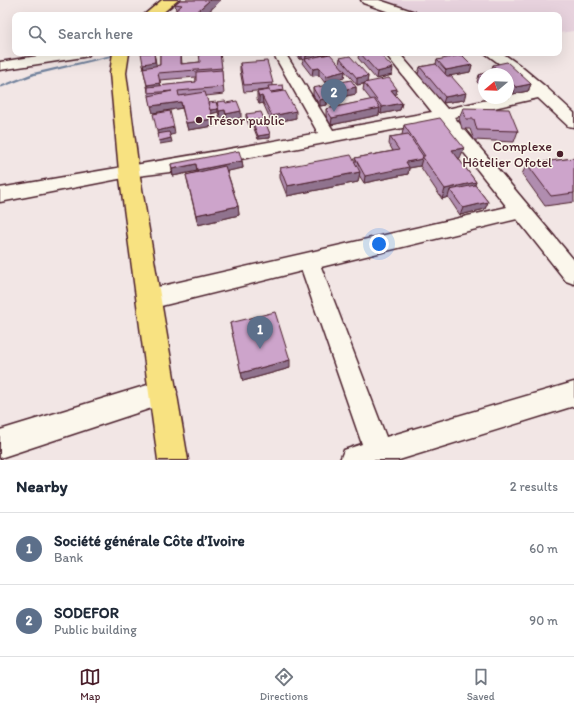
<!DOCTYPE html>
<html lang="en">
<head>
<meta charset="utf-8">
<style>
	body { margin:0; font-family:Itim,sans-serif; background:#f6f6f7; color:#1f2937 }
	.compass { position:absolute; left:478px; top:68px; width:36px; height:36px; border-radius:50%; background:#fff; box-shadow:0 4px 16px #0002; rotate:251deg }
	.you { position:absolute; left:379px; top:244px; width:14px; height:14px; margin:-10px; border:3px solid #fff; border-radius:50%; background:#1a73e8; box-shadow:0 0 0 6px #1a73e833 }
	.badge { display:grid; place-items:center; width:26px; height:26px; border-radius:50%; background:#4a1f2b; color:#fff; font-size:13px; font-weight:700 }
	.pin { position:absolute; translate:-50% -33px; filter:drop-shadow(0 1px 2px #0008) }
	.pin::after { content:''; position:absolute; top:21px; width:14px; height:12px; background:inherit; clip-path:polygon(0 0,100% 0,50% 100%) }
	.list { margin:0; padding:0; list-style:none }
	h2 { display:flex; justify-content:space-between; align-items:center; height:52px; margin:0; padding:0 16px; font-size:17px }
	h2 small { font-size:13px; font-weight:400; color:#747a83 }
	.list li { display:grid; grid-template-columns:26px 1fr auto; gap:12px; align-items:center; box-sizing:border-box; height:72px; padding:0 16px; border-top:1px solid #e0e1e3 }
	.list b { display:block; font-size:15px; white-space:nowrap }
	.list p { margin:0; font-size:13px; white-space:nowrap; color:#747a83 }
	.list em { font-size:13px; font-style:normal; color:#747a83 }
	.icon { flex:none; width:22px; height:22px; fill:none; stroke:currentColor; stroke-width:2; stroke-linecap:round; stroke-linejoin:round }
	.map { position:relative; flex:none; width:574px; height:460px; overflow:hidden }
	.search { position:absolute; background:#fff; box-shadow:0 4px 16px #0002; left:12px; right:12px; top:12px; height:44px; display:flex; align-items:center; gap:10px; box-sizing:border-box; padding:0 14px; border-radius:8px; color:#747a83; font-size:15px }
	.sheet { height:196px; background:#fff }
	nav { display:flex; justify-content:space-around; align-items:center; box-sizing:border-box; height:56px; border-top:1px solid #e0e1e3; background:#fff; font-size:11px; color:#747a83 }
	nav a { display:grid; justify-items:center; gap:2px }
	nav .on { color:#4a1f2b }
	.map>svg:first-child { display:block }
</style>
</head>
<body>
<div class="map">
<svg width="574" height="460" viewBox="0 0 574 460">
	<rect width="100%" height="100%" fill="#f2e6e5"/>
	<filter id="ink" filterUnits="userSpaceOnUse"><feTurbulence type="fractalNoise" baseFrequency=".025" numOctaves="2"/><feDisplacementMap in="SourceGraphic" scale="8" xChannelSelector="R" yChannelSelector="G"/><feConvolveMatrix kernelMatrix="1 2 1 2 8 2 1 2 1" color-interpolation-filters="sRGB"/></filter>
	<g filter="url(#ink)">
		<!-- built -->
		<path fill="#e7d2dd" d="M 382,0 L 574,0 L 574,31 L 559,33 L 559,15 L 426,15 Z"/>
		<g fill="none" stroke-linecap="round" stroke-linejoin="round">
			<!-- stream -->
			<path fill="#70819c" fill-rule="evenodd" d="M 120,53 L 127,53 L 35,75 L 0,88 L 0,86 L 33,73 Z"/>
			<defs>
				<g id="minor">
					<path d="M 361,0 L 379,0 L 415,12 L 416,15 L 398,15 L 363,3 Z"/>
					<path d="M 56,53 L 90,53 L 88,56 L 83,57 L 0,70 L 0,62 Z"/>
					<path d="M 273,53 L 285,53 L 333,130 L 432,112 L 385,53 L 399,53 L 447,109 L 496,98 L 508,98 L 508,95 L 530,90 L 508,70 L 485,53 L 502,53 L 518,64 L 548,89 L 574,113 L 574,127 L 568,126 L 538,98 L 454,117 L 574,260 L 574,284 L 566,281 L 517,219 L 321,267 L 386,437 L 574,382 L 574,406 L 399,460 L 340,460 L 344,450 L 362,444 L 302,271 L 149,309 L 141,306 L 138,299 L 141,292 L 149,289 L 507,207 L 439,121 L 178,171 L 129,177 L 0,202 L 0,188 C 106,169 212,153 318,133 Z"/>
					<path d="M 164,380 L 173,383 L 177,392 L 173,401 L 0,458 L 0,430 Z"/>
				</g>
				<g id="primary">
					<path d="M 162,0 L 178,0 L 160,15 L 144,15 Z"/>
					<path d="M 113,53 L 129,53 L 126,73 L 139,171 L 188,460 L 158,460 L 119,171 L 110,73 Z"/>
				</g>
			</defs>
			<!-- minor casing -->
			<use href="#minor" stroke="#4a1f2b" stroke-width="3"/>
			<!-- primary casing -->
			<use href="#primary" stroke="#4a1f2b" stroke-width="3"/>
			<!-- minor -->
			<use href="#minor" fill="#fbf7ec" fill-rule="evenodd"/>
			<!-- primary -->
			<use href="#primary" fill="#f8e281" fill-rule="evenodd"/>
		</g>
		<!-- wall -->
		<g fill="#b08daf" stroke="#4a1f2b" fill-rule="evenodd">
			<path d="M 180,0 L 219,0 L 220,1 L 205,15 L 176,15 L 175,11 L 176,10 L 175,4 Z"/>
			<path d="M 154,53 L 156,66 L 160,65 L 160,53 L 181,53 L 182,64 L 200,62 L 220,53 L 224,94 L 206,96 L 208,103 L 217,106 L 217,102 L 226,103 L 241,118 L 227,121 L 226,117 L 220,118 L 218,112 L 211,114 L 214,126 L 188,130 L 182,108 L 153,113 L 143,68 L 144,68 L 143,64 ZM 196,77 L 196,82 L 161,86 L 160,80 Z"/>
			<path d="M 295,53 L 330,53 L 320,56 L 339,65 L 340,58 L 368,76 L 367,82 L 396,96 L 402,103 L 400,110 L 381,114 L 379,112 L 379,115 L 331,125 L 326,116 L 326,109 L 371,100 L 363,90 L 364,84 L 357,85 L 345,71 L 344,78 L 325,83 L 319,75 L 312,76 L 302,63 L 303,60 L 302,59 L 299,59 Z"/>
			<path d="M 359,53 L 379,53 L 392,75 L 376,79 L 358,58 Z"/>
			<path d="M 437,60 L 472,65 L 470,72 L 447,76 L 464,100 L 443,103 L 418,74 L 420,67 L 436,64 Z"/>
			<path d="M 240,63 L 273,83 L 273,86 L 284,91 L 296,118 L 272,123 L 263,103 L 259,104 L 257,99 L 257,92 L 268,90 L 244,92 L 240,70 Z"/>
			<path d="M 493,65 L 531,84 L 528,91 L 513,94 L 508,89 L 508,74 L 484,74 L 484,89 L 477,82 L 479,75 L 491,71 Z"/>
			<path d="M 356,87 L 356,94 L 327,100 L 327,105 L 320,106 L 313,95 L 313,88 Z"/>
			<path d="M 463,108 L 518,131 L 514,142 L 474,140 L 470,129 L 462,129 L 459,118 Z"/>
			<path d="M 246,114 L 264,119 L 264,121 L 270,134 L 270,138 L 258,139 L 253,126 L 253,124 L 249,125 L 246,118 Z"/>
			<path d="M 404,125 L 460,158 L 458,158 L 476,182 L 475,185 L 488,202 L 485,209 L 460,215 L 448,197 L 442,199 L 420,166 L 409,168 L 408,174 L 364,183 L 359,175 L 358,182 L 287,196 L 280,178 L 280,168 L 355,162 L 355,158 L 393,151 L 389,144 L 390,137 L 402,135 Z"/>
			<path d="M 574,158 L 574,202 L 545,206 L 522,174 L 527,164 Z"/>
			<path d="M 242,161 L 243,168 L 227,171 L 238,206 L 239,215 L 198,225 L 186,175 L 198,172 L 197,171 L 173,176 L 171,164 Z"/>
			<path d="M 230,323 L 290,368 L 243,381 Z"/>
		</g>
		<!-- shaded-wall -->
		<g fill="#90738e" stroke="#4a1f2b">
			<path d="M 210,0 L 219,0 L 220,1 L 205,15 L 193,15 Z"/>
			<path d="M 154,53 L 157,69 L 145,71 L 143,64 Z"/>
			<path d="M 300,53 L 302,53 L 302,59 L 299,59 Z"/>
			<path d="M 317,53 L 330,53 L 320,55 L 319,59 L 305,60 L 306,56 Z"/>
			<path d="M 472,65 L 470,72 L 444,77 L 446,70 Z"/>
			<path d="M 319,68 L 319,75 L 312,76 L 313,69 Z"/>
			<path d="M 393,68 L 392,75 L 376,79 L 377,72 Z"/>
			<path d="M 345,71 L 344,78 L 325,83 L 326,76 Z"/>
			<path d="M 368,76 L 367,83 L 357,85 L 357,78 Z"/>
			<path d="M 160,83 L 162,90 L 148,92 L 147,85 Z"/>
			<path d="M 531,84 L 528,91 L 513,94 L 516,87 Z"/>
			<path d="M 356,87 L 356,94 L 327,100 L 327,105 L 320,106 L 320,100 L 324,94 Z"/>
			<path d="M 397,89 L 396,95 L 391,90 Z"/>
			<path d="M 466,93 L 464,100 L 443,103 L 445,97 Z"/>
			<path d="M 262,96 L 263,103 L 259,104 L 259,97 Z"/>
			<path d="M 181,102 L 182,108 L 153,113 L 151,106 Z"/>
			<path d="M 402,103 L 400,110 L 381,114 L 382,107 Z"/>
			<path d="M 380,108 L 379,115 L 331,125 L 332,118 Z"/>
			<path d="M 218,109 L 218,112 L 210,114 L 210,110 Z"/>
			<path d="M 225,110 L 226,117 L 220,118 L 219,111 Z"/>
			<path d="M 241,111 L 241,118 L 227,121 L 226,114 Z"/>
			<path d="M 296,111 L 296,118 L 272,123 L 272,116 Z"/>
			<path d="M 213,119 L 214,126 L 188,130 L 186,123 Z"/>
			<path d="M 264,119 L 264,122 L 249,125 L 249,121 Z"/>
			<path d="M 174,127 L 175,134 L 158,138 L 157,131 Z"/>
			<path d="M 270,134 L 270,138 L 258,139 L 258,136 Z"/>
			<path d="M 171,138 L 172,142 L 160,144 L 159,141 Z"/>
			<path d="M 464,148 L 460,158 L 449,160 L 452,150 Z"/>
			<path d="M 422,159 L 420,166 L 409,168 L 408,174 L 364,183 L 365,176 L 406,162 Z"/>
			<path d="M 242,161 L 243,168 L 199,177 L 197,170 Z"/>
			<path d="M 196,164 L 197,171 L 173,176 L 172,169 Z"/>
			<path d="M 360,172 L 358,182 L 287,196 L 287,186 Z"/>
			<path d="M 476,182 L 472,192 L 450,190 L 448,197 L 442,199 L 445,189 Z"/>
			<path d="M 488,202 L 485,209 L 460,215 L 463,208 Z"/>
			<path d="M 238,206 L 239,215 L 198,225 L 196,215 Z"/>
			<path d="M 290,360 L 290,368 L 243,381 L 241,373 Z"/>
		</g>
		<!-- building -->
		<g fill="#cda4cb" stroke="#4a1f2b">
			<path d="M 180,0 L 210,0 L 193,15 L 175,11 L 182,5 L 175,4 Z"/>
			<path d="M 141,53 L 154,53 L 155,62 L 143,64 Z"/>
			<path d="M 160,53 L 181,53 L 181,64 L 200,62 L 199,53 L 220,53 L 222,68 L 158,73 L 160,83 L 147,85 L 143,68 L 160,65 Z"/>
			<path d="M 303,53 L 318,53 L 306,56 Z"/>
			<path d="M 360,53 L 379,53 L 393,68 L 377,72 Z"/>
			<path d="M 330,54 L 345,71 L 326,76 L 319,68 L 313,69 L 305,59 Z"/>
			<path d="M 462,55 L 472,65 L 446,70 L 437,60 Z"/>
			<path d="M 350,56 L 368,76 L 357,78 L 340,58 Z"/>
			<path d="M 267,61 L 273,83 L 244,85 L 240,63 Z"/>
			<path d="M 507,62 L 531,84 L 516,87 L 508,80 L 508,74 L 484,74 L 484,80 L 479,75 L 496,69 L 493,65 Z"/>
			<path d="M 436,64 L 447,76 L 451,76 L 466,93 L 445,97 L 420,67 Z"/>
			<path d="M 222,70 L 223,87 L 178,91 L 179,96 L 205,92 L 213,119 L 186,123 L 181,102 L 151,106 L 149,96 L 172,91 L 148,93 L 148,87 L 196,82 L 196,72 Z"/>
			<path d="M 389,78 L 397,89 L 391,90 L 402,103 L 382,107 L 364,83 Z"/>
			<path d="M 351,80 L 356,87 L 324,94 L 327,98 L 320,100 L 313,88 Z"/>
			<path d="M 283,85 L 284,90 L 270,92 L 268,86 Z"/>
			<path d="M 269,90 L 271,93 L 285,91 L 296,111 L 272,116 L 262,96 L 259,97 L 257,92 Z"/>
			<path d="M 374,99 L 380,108 L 332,118 L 326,109 Z"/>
			<path d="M 225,101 L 226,103 L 237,101 L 241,111 L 226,114 L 225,110 L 219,111 L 217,102 Z"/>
			<path d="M 216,102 L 218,109 L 210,110 L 208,103 Z"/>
			<path d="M 463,108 L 509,109 L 518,131 L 477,130 L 474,119 L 466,119 Z"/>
			<path d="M 170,111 L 174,127 L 157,131 L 153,114 Z"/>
			<path d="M 261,112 L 264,119 L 249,121 L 246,114 Z"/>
			<path d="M 440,118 L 464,148 L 452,150 L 476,182 L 445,189 L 422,156 L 425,156 L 404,125 Z"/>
			<path d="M 265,121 L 270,134 L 258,136 L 253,123 Z"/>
			<path d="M 169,132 L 171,138 L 159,141 L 157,134 Z"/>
			<path d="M 408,134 L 423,156 L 422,159 L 406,162 L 409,167 L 365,176 L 355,158 L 399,150 L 390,137 Z"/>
			<path d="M 239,151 L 242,161 L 197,170 L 196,164 L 172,169 L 171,164 Z"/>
			<path d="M 351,155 L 360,172 L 287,186 L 280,168 Z"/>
			<path d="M 574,158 L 574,193 L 551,196 L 527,164 Z"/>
			<path d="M 225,166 L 238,206 L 196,215 L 186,175 Z"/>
			<path d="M 475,185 L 488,202 L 463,208 L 450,190 Z"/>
			<path d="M 275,312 L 290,360 L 241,373 L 230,323 Z"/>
		</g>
	</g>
	<!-- markers -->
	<g fill="#4a1f2b" stroke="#fbf7ec" stroke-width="1.5">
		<circle cx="199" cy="120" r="4"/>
		<circle cx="560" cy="154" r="4"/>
	</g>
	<g text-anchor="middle" stroke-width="3" stroke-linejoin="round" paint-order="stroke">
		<!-- poi labels -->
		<g font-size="14" fill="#4a1f2b" stroke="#fbf7ec" text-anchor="start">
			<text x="207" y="125">Trésor public</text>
			<text x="552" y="151" text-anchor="end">Complexe<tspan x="552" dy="16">Hôtelier Ofotel</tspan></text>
		</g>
	</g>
</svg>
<svg class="compass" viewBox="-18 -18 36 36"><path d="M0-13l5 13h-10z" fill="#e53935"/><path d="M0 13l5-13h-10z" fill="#747a83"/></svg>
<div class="you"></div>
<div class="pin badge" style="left:260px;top:349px;background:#5c6f8a">1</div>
<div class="pin badge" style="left:334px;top:112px;background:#5c6f8a">2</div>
<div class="search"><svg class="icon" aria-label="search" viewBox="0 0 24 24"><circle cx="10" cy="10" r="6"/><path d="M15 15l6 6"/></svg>Search here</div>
</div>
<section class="sheet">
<h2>Nearby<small>2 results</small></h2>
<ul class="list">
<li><span class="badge" style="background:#5c6f8a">1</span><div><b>Société générale Côte d’Ivoire</b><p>Bank</p></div><em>60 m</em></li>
<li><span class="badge" style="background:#5c6f8a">2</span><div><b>SODEFOR</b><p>Public building</p></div><em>90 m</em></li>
</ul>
</section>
<nav>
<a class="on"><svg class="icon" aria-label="map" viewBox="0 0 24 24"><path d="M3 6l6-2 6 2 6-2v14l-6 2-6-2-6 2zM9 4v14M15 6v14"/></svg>Map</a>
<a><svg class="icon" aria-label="directions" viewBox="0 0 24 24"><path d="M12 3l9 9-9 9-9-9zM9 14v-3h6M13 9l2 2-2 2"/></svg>Directions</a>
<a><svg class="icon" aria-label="saved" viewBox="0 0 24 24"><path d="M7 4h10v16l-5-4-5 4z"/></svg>Saved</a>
</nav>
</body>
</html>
